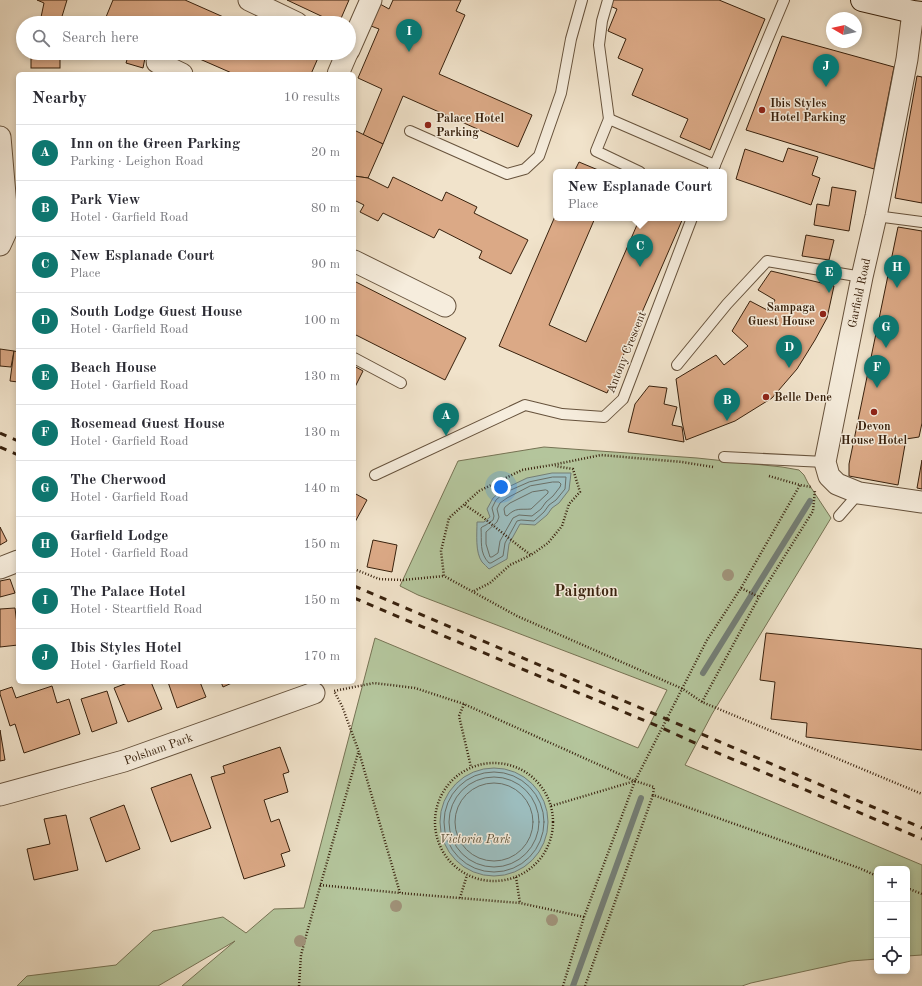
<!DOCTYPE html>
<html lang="en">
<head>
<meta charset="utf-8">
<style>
	body { margin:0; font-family:"Old Standard TT",serif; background:#f7f7f7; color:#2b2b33 }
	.controls { position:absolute; right:12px; bottom:12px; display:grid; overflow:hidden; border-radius:6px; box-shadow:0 2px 6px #0003 }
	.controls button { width:36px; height:36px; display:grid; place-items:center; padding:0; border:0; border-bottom:1px solid #e1e1e2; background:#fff; color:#2b2b33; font:20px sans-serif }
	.compass { position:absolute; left:826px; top:12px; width:36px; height:36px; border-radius:50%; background:#fff; box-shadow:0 2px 6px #0003; rotate:279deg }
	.you { position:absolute; left:501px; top:487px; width:14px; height:14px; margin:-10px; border:3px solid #fff; border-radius:50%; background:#1a73e8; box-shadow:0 0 0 6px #1a73e833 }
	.badge { display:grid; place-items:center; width:26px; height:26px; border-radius:50%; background:#0f766e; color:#fff; font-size:13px; font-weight:700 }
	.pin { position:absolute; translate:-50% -33px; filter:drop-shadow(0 1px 2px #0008) }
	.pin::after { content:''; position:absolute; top:21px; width:14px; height:12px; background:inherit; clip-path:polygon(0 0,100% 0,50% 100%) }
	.popup { position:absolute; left:553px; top:169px; width:174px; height:52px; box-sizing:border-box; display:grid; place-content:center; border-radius:6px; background:#fff; filter:drop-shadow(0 1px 3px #0005); font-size:13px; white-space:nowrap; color:#7c7c81 }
	.popup b { font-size:15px; color:#2b2b33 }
	.popup::after { content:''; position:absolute; left:50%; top:100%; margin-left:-8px; border:8px solid transparent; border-top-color:#fff }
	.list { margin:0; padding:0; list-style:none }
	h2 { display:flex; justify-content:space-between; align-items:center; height:52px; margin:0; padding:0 16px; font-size:17px }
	h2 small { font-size:13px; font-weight:400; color:#7c7c81 }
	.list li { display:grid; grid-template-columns:26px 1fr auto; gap:12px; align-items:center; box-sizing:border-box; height:56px; padding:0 16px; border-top:1px solid #e1e1e2 }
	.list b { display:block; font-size:15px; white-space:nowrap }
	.list p { margin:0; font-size:13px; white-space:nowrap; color:#7c7c81 }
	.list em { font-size:13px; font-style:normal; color:#7c7c81 }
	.icon { flex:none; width:22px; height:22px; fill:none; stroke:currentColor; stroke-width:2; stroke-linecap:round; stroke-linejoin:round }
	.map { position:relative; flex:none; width:922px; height:986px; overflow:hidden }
	.search { position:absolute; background:#fff; box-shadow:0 2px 6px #0003; left:16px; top:16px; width:340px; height:44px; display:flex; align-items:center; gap:10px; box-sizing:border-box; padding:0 14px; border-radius:22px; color:#7c7c81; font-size:15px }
	.panel { position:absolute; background:#fff; box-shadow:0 2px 6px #0003; left:16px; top:72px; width:340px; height:612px; border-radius:6px }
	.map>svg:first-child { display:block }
</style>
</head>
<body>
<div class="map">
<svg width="922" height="986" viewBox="0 0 922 986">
	<rect width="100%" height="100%" fill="#f1e3cb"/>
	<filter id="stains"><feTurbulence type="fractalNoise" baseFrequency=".005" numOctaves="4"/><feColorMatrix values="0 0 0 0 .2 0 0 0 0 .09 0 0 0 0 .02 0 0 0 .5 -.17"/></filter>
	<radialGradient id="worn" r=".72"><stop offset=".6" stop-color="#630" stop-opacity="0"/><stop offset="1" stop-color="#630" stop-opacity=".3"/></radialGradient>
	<!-- green -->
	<path fill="#b4c59c" stroke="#767354" d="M 544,447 L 697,458 L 782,467 L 799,470 L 804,475 L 808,483 L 831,518 L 712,714 L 685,765 L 922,865 L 922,955 L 907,956 L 907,869 L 877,869 L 877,959 L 851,961 L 751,983 L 742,986 L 182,986 L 235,941 L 158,986 L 17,986 L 27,976 L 116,965 L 153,931 L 223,917 L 246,933 L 274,909 L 304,908 L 375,638 L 638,748 L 667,690 L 418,595 L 400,586 L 458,461 Z"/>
	<!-- water -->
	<g fill="#9cbdbe" stroke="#747f77">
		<path d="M 552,473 L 571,473 L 569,490 L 559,503 L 552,508 L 547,515 L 535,525 L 520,524 L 509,544 L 507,559 L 489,569 C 487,567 484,564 482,562 C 475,552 477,534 477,522 L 484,522 L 490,517 L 487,509 L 493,498 L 502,490 L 527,478 Z"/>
		<circle cx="494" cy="822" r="54"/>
	</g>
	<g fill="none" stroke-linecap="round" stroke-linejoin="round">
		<!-- shore -->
		<g stroke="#6a6f66" stroke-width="1">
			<path d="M 553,477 L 566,477 L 565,489 L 556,500 L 549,505 L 544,512 L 534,521 L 521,520 L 517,521 L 505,543 L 503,556 L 491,563 L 489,563 C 479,553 482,541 481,528 L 482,527 L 486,525 L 493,520 L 494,516 L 492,508 L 496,500 L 504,493 L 529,482 Z"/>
			<path d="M 553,482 L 559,482 L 561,484 L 560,487 L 553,496 L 546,502 L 541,509 L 532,516 L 519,515 L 513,518 L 500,541 L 498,553 L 492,557 L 490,557 L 486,544 L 486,532 L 497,522 L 499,517 L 497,509 L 500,503 L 507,498 L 530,486 Z"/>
			<path d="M 546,490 L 548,491 L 548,493 L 531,509 C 520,510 516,507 507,516 L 505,515 L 504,509 L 505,507 L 510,503 L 532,492 Z"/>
			<circle cx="494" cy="822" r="50"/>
			<circle cx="494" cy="822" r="45"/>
			<circle cx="494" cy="822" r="39"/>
		</g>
		<!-- stream -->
		<g stroke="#747f77" stroke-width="6">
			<path d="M 703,673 L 810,501"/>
			<path d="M 573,986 L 641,798"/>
		</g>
	</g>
	<!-- building -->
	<g fill="#dba986" stroke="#38210d">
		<path d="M 37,0 L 67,0 L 60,23 L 43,23 L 40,22 L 44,3 Z"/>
		<path d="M 113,0 L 185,0 L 237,23 L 118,23 L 106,17 Z"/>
		<path d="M 287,0 L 349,0 L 339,23 L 336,23 Z"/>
		<path d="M 393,0 L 461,0 L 456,11 L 465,15 L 439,74 L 532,115 L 518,147 L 403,96 L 383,144 L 363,135 L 382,89 L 358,78 L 379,29 L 371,26 L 380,4 L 389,9 Z"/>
		<path d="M 613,0 L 719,0 L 765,19 L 710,150 L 680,137 L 688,119 L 632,95 L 643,69 L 618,58 L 626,39 L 608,31 L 617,9 L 610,6 Z"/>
		<path d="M 782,36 L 894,67 L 874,169 L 746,130 Z"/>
		<rect x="31" y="53" width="29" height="15"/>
		<path d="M 129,53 L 146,53 L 143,68 L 126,63 Z"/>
		<path d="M 186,53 L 305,53 L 318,58 L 311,74 L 234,74 Z"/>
		<path d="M 917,76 L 922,77 L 922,203 L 895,198 Z"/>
		<path d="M 354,130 L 383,144 L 368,178 L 354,176 Z"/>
		<path d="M 788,148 L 818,157 L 812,175 L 820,178 L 811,205 L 736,179 L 745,149 L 783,162 Z"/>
		<path d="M 579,162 L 603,172 L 574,172 Z"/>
		<path d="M 354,176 L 368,178 L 388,188 L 393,177 L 442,201 L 446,192 L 477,207 L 474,213 L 528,240 L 511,274 L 479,258 L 482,251 L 439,229 L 434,238 L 383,213 L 378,221 L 360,212 L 364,205 L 354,200 Z"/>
		<path d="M 832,187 L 856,191 L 849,231 L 814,225 L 817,204 L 829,206 Z"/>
		<path d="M 556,214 L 556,218 L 595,218 L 549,325 L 586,342 L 640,218 L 683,218 L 607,393 L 499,346 Z"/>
		<path d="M 898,227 L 922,231 L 922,423 L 919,437 L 906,439 L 898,485 L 849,476 L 849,464 Z"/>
		<path d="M 806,235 L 834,240 L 829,260 L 802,256 Z"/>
		<path d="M 771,271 L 834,286 L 827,318 L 815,340 L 797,369 L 772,398 L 735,421 L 686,440 L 682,422 L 676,379 L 716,355 L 724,365 L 748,346 L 732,331 L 750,301 L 769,311 L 775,300 L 758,290 Z"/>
		<path d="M 354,281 L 466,338 L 445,380 L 354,334 Z"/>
		<path d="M 0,349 L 14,351 L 11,367 L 0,366 Z"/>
		<path d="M 14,351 L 18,352 L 18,382 L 10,381 Z"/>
		<path d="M 354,366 L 363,371 L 354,389 Z"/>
		<path d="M 649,386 L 667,388 L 664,404 L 677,407 L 672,425 L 682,427 L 684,442 L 628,432 L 635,404 Z"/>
		<path d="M 922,460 L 922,489 L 917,488 Z"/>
		<path d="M 354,493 L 367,500 L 355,522 L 355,527 L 354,526 Z"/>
		<path d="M 0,527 L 7,541 L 0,545 Z"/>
		<path d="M 373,540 L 397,545 L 392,572 L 367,567 Z"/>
		<path d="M 10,579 L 15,593 L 0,597 L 0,581 Z"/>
		<path d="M 15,608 L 18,633 L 18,645 L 0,647 L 0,609 Z"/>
		<path d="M 766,633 L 922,649 L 922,750 L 806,737 L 807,723 L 771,719 L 775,682 L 760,680 Z"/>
		<path d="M 130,682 L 151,682 L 162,709 L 128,722 L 114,688 Z"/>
		<path d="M 168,682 L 200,682 L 206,697 L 177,708 Z"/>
		<path d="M 221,682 L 234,682 L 223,687 Z"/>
		<path d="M 52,686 L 57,703 L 69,699 L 80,734 L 24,753 L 15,724 L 10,726 L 0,694 L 0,691 L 12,687 L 16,698 Z"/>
		<path d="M 107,691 L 117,723 L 92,732 L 81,699 Z"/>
		<path d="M 0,730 L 5,760 L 0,761 Z"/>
		<path d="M 280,747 L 289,772 L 283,774 L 288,792 L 264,800 L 271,822 L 279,819 L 290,851 L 281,854 L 285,866 L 244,879 L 211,777 L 225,773 L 223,766 Z"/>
		<path d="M 191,774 L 211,828 L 171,842 L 151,788 Z"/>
		<path d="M 124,805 L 140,849 L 106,862 L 90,818 Z"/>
		<path d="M 66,815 L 78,870 L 34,880 L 27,849 L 50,844 L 44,819 Z"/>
	</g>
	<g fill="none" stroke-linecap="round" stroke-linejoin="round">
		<defs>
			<g id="service">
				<path d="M 608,0 L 602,21 L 599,45 L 609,119"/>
				<path d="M 410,131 L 507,174 L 525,169 L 539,156 L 561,93 L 571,39 L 582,0"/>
				<path d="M 640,172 L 596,151 L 609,119 L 715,165"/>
				<path d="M 712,172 L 784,0"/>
				<path d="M 876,216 L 922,222"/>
				<path d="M 354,358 L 401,383"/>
				<path d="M 677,365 L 727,304 L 767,261 L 862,277"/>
				<path d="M 724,457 L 825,462"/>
				<path d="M 375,475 L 525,405 L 562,414 L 604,417 L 623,399 L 692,218"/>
				<path d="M 839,516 L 859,493"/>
			</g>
			<g id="minor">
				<path d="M 249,0 L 297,23"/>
				<path d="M 913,12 L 907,59 L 897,111 L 876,216 L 862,277 L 825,462 L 829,476 L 837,484 L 859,493 L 922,502"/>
				<path d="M 349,50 L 371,0"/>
				<path d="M 157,62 L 182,74"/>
				<path d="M 338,74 L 347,53"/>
				<path d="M 0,137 L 6,206 L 6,232 L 0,245"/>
				<path d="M 354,261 L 445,306"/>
				<path d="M 0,568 L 18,561"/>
				<path id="s1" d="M 0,795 L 124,761 L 314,693"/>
			</g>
			<path id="secondary" d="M 862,0 L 913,12 L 922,13"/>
		</defs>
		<!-- service casing -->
		<use href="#service" stroke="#66523c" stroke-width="12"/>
		<!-- minor casing -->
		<use href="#minor" stroke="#66523c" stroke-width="23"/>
		<!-- secondary casing -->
		<use href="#secondary" stroke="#38210d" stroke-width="24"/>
		<!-- path -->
		<g stroke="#38210d" stroke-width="2.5" stroke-dasharray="1 2" stroke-linecap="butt">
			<path d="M 713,467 L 682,462 L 601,455 L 552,465 L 522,470 L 479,491 L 449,518 L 441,551 L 444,576 L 517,616 L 683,689 L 702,702 L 922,794"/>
			<path d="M 769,476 L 800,485 L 811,487"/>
			<path d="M 465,505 L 480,515 L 520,547 L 531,555"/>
			<path d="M 354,569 L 379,579 L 403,580 L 444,576"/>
			<path d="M 741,588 L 759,597"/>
			<path d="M 474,591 L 490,583 L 510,565 L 531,555 L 548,543 L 562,526 L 569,504 L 580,492 L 573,469 L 555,466"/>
			<path d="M 702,702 L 759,597 L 813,511 L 815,490"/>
			<path d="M 464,704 L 459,716 L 471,767"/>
			<circle cx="494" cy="822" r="59"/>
			<path d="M 551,806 L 635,781"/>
			<path d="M 516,877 L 520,903"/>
			<path d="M 320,885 L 400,893"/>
			<path d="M 907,888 L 922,894"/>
			<path d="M 460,898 L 467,875"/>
			<path d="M 584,917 L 520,903 L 400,893 L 359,752 L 342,706 L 334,691 L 374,683 L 415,688 L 464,704 L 635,781 L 654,787 L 653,795 L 859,868 L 877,876"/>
			<path d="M 299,986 L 301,955 L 306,936 L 358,753"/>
			<path d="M 563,986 L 584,917 L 635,781 L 707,640 L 741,588 L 800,485"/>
			<path d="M 585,986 L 653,795"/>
		</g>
		<!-- service -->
		<use href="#service" stroke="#f6eddd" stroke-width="10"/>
		<!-- minor -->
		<use href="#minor" stroke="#f6eddd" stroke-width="21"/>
		<!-- secondary -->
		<use href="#secondary" stroke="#f6eddd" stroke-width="22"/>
		<!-- rail -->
		<g stroke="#38210d" stroke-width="3" stroke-dasharray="7 7" stroke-linecap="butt">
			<path d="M 0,433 L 18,441"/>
			<path d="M 0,447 L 18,455"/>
			<path d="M 354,586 L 922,828"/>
			<path d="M 354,598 L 662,728 L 706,748 L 922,839"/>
		</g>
	</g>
	<!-- trees -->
	<g fill="#a0937a">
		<circle cx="728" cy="575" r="6"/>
		<circle cx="396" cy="906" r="6"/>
		<circle cx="552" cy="920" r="6"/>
		<circle cx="300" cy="941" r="6"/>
	</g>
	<!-- markers -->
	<g fill="#8f2418" stroke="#f6eddd" stroke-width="1.5">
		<circle cx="762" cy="110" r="4"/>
		<circle cx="428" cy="125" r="4"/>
		<circle cx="823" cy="314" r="4"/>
		<circle cx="766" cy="397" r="4"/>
		<circle cx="874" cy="412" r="4"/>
	</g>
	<g text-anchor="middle" stroke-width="3" stroke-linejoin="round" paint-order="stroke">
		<!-- poi labels -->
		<g font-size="12" font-weight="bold" fill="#38210d" stroke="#f6eddd" text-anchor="start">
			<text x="770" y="107">Ibis Styles<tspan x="770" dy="14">Hotel Parking</tspan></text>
			<text x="436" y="122">Palace Hotel<tspan x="436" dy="14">Parking</tspan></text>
			<text x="815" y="311" text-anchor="end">Sampaga<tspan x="815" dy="14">Guest House</tspan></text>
			<text x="774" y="401">Belle Dene</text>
			<text x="874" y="430" text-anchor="middle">Devon<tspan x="874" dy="14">House Hotel</tspan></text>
		</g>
		<!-- street labels -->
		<g font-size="12" fill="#38210d" stroke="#f6eddd">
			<text transform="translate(859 293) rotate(-78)" y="4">Garfield Road</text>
			<text transform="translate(626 352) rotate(-68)" y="4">Antony Crescent</text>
			<text dy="4" stroke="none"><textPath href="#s1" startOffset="165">Polsham Park</textPath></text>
		</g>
		<!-- park labels -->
		<g font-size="12" font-style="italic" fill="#5d5238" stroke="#f6eddd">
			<text x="475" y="843">Victoria Park</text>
		</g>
		<!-- district labels -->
		<g font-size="16" font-weight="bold" fill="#38210d" stroke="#f6eddd">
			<text x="586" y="596">Paignton</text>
		</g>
	</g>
	<rect width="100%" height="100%" filter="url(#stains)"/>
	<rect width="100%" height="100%" fill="url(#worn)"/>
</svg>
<div class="controls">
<button>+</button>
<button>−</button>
<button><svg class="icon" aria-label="locate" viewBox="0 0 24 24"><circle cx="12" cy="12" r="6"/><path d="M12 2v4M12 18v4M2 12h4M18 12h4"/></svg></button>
</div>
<svg class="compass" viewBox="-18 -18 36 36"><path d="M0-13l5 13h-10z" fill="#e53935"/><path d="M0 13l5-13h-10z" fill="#7c7c81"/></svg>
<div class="you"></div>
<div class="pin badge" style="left:446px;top:436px">A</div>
<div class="pin badge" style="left:727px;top:421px">B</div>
<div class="pin badge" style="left:640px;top:267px">C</div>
<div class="popup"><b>New Esplanade Court</b>Place</div>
<div class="pin badge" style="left:789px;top:368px">D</div>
<div class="pin badge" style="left:829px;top:293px">E</div>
<div class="pin badge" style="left:877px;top:388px">F</div>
<div class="pin badge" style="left:886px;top:348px">G</div>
<div class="pin badge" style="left:897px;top:288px">H</div>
<div class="pin badge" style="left:409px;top:52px">I</div>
<div class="pin badge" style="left:826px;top:87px">J</div>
<div class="search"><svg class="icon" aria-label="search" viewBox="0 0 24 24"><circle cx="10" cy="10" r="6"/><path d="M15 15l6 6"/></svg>Search here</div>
<section class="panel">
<h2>Nearby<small>10 results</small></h2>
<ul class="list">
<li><span class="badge">A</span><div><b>Inn on the Green Parking</b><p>Parking · Leighon Road</p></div><em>20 m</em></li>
<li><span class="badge">B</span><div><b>Park View</b><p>Hotel · Garfield Road</p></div><em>80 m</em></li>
<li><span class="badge">C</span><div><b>New Esplanade Court</b><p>Place</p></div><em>90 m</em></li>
<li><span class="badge">D</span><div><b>South Lodge Guest House</b><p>Hotel · Garfield Road</p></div><em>100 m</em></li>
<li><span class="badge">E</span><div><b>Beach House</b><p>Hotel · Garfield Road</p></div><em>130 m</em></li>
<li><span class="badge">F</span><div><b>Rosemead Guest House</b><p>Hotel · Garfield Road</p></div><em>130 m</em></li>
<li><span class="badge">G</span><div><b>The Cherwood</b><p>Hotel · Garfield Road</p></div><em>140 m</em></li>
<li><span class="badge">H</span><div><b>Garfield Lodge</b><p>Hotel · Garfield Road</p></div><em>150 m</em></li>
<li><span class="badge">I</span><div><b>The Palace Hotel</b><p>Hotel · Steartfield Road</p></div><em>150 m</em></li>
<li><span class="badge">J</span><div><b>Ibis Styles Hotel</b><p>Hotel · Garfield Road</p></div><em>170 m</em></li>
</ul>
</section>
</div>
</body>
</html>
